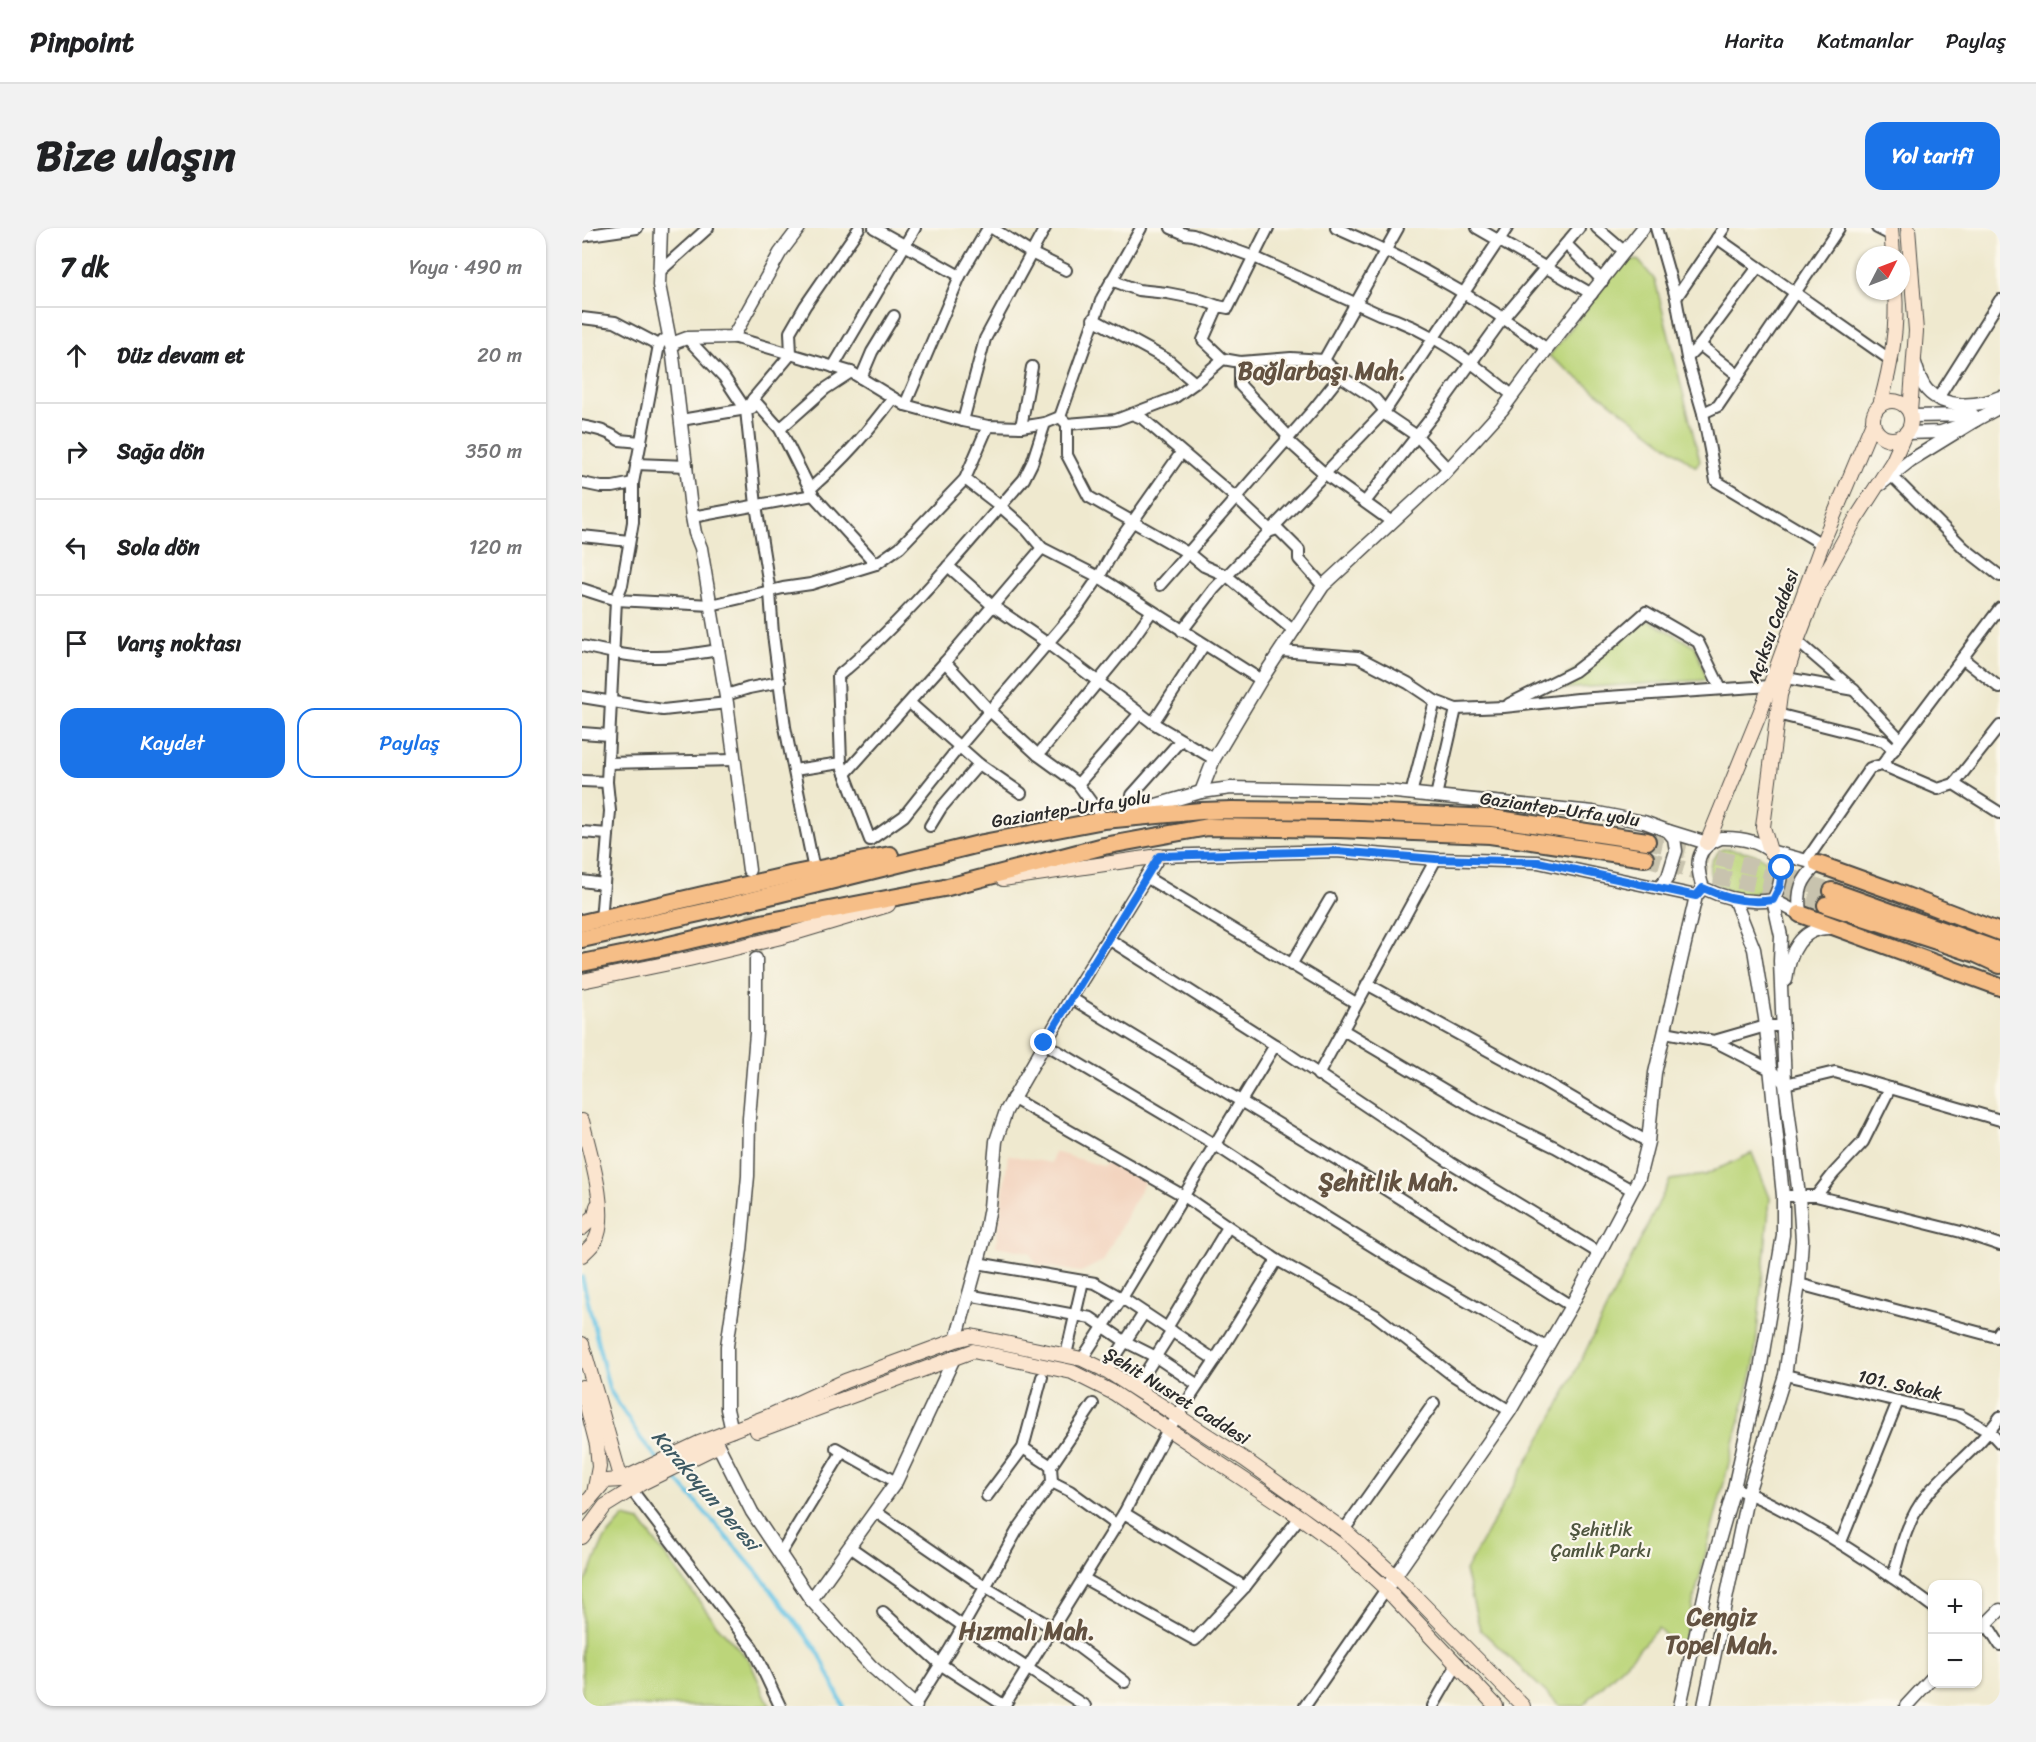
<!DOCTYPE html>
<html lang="tr">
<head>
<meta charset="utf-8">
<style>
	body { margin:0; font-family:Sriracha,sans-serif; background:#f2f2f2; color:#202124 }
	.controls { position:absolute; right:18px; bottom:18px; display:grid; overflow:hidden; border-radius:12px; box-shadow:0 2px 4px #0004 }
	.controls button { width:54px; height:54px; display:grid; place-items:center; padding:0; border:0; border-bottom:2px solid #e0e0e0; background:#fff; color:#202124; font:30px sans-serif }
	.compass { position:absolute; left:1274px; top:18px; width:54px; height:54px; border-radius:50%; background:#fff; box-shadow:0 2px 4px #0004; rotate:48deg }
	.stop { position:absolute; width:18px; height:18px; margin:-14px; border:4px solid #1a73e8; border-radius:50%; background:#fff }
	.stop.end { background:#1a73e8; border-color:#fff; box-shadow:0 2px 6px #0008 }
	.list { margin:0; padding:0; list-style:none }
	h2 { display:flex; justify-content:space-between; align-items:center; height:78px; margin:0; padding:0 24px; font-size:26px }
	h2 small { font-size:20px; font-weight:400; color:#757577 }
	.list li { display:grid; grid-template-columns:39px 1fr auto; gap:18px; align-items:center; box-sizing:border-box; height:96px; padding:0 24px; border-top:2px solid #e0e0e0 }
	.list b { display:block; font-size:22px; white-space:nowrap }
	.list em { font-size:20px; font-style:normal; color:#757577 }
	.actions { display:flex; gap:12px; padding:18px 24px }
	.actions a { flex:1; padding:14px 0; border:2px solid #1a73e8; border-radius:18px; text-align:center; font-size:21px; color:#1a73e8 }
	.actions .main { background:#1a73e8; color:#fff }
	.icon { flex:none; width:33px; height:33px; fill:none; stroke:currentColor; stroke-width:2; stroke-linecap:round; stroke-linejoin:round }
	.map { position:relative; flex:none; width:1418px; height:1478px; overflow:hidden; border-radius:18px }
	header { display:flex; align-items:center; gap:36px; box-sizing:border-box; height:84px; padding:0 30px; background:#fff; border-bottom:2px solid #e0e0e0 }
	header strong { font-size:28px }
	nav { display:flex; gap:33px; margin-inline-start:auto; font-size:21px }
	.intro { display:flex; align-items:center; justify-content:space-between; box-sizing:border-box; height:144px; padding:0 36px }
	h1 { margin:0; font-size:42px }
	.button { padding:15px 27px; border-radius:18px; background:#1a73e8; color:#fff; font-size:21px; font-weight:700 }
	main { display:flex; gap:36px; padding:0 36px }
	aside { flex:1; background:#fff; border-radius:18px; box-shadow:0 2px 4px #0004 }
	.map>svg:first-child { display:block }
</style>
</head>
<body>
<header>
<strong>Pinpoint</strong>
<nav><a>Harita</a><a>Katmanlar</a><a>Paylaş</a></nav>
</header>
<div class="intro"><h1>Bize ulaşın</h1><a class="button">Yol tarifi</a></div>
<main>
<aside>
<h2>7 dk<small>Yaya · 490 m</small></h2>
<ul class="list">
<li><svg class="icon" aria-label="ahead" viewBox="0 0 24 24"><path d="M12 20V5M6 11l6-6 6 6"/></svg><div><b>Düz devam et</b></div><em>20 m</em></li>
<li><svg class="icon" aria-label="right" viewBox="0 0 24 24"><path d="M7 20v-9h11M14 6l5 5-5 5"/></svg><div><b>Sağa dön</b></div><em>350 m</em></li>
<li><svg class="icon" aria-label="left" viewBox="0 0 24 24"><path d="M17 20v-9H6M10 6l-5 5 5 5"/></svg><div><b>Sola dön</b></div><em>120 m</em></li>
<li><svg class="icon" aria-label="arrive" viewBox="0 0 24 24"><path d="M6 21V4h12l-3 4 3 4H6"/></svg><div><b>Varış noktası</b></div></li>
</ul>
<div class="actions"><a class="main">Kaydet</a><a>Paylaş</a></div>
</aside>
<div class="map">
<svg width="1418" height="1478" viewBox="0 0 1418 1478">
	<rect width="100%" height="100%" fill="#fbf7ec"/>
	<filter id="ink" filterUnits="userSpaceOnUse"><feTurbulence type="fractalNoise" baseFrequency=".0167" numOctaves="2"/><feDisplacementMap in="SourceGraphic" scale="12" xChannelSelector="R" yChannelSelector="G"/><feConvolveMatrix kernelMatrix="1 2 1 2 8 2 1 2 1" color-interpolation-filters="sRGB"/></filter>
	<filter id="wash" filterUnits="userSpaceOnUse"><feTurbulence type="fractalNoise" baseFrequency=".008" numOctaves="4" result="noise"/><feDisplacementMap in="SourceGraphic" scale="24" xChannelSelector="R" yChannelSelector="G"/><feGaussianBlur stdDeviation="1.35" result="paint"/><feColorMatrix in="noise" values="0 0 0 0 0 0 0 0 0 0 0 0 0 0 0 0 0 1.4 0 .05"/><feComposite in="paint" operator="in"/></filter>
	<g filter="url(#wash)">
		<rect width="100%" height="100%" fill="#efe9cf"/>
		<!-- built -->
		<path fill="#f3d4bf" d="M 472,924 L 521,938 L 531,930 L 565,949 L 521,1033 L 499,1044 L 455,1037 L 447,1024 L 414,1018 L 426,927 L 469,935 Z"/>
		<!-- green -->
		<g fill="#bcd57a" stroke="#748052" stroke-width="1.5">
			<path d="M 1050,31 L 1057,33 L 1073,52 L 1118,233 L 1114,239 L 967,128 L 1041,34 Z"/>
			<path d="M 1060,392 L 1070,394 L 1113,418 L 1125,452 L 977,461 L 974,455 Z"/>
			<path d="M 1140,621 C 1154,621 1196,626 1191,649 C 1190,654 1184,661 1179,663 C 1153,675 1105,649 1140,621 Z"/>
			<path d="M 1170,925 L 1188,970 L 1172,1137 L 1099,1422 L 1076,1400 L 1050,1429 L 1000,1478 L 978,1478 L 898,1401 L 883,1343 L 974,1183 L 1088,952 L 1123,947 Z"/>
			<path d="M 42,1289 L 58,1293 L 134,1396 L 167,1432 L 188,1478 L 0,1478 L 0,1362 L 22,1312 Z"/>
		</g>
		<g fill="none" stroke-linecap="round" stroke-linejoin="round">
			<!-- stream -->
			<g stroke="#68c5e6" stroke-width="4">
				<path d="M 0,1049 L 27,1161 L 59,1211 L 76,1231"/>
				<path d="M 89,1245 L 179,1349 L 237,1425 L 261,1478"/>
			</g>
		</g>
	</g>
	<g filter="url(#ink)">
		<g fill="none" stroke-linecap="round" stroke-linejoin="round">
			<!-- tertiary-tunnel -->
			<path stroke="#c8c3ae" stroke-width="12" stroke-dasharray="12 6" stroke-linecap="butt" d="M 169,667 L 174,731"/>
			<!-- trunk-tunnel -->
			<g stroke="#c8c3ae" stroke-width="16" stroke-dasharray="16 8" stroke-linecap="butt">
				<path d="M 1065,613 L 1196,645 L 1250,663"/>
				<path d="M 1063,630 L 1116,645 L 1192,660 L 1244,677"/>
			</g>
			<defs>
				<g id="minor">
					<path d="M 292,0 L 378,48"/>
					<path d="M 410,0 L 449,25 L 484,42"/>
					<path d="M 589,0 L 603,6 L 611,7 L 672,29 L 797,86 C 848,101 890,134 930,167"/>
					<path d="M 754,0 C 829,32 899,72 965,121"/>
					<path d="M 895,0 L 1010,66"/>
					<path d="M 1015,0 L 1043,24"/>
					<path d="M 1074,0 L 1094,70 L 1105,130 L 1121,185 L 1134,253 L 1240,316"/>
					<path d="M 1295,0 L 1309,7"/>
					<path d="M 0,8 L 55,0"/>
					<path d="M 1135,10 L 1310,133"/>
					<path d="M 984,16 L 1021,53"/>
					<path d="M 77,44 L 126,0"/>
					<path d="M 529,52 L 556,62 L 585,65 L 616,71 L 636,78"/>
					<path d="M 1094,70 L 1142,0"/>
					<path d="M 0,90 L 33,94 L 77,117 L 82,112"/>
					<path d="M 511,91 L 586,132 L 613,155"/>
					<path d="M 151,109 L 269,144 L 323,177 L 381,193 L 406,198 L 439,199 L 463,195 L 478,189 L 485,196 L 534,192 L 592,170 L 613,155 L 641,131 L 658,134 L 658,157 L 706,208"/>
					<path d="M 105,110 L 142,149 L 164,182 L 174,277 L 188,364 L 191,406 L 203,499 L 232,642"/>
					<path d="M 1118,117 L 1156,147"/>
					<path d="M 1105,130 L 1118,117 L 1176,39"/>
					<path d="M 641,131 L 621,112 L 636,78 L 646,80 L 686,0"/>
					<path d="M 742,132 L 816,0"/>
					<path d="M 658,134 L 709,130 L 742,132 L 758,148 L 793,171 L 803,183"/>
					<path d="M 251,139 L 333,0"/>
					<path d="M 279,150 L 290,124 L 312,88"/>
					<path d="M 1356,170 L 1418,72"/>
					<path d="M 171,171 L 198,201 L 231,267 L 294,336"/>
					<path d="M 323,177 L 378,48 L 406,0"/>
					<path d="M 164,182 L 171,171 L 209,126 L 208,104 L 223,78 L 277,0"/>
					<path d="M 801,185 L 835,208 L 866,241"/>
					<path d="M 1121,185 L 1136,178 L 1257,0"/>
					<path d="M 550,186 L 560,190 L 654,270 L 689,303 L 696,301 L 717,322 L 717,331 L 741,358"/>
					<path d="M 478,189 L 520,70 L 559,0"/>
					<path d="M 99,192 L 170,180"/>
					<path d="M 381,193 L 403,111 L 463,0"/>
					<path d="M 463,195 L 450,235 L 442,251 C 383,318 325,391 256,448 L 259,535 L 288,612 L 322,588 L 377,519 L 494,382 L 517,349 L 537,313 L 599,225"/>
					<path d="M 485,196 L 485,227 L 507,269 L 606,325 L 622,338 L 645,348 L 712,403"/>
					<path d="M 0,198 C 13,201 27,203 37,212 L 59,214"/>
					<path d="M 439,199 L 450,139"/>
					<path d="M 198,201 L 243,161 L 269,144"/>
					<path d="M 704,211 L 743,246 L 810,294"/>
					<path d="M 54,236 L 105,238"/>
					<path d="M 1309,247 L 1382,320 L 1418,348"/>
					<path d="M 383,251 L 418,278 L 445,302 L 460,320 L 517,349 L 679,452"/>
					<path d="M 0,255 L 19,259 L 31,259 L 51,255"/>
					<path d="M 228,261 C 262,231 284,206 311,170"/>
					<path d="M 783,274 L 852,186 L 922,89 L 997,0"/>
					<path d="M 110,289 L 231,267"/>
					<path d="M 0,308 L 47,313"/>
					<path d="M 366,338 L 411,378 L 465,415 L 571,495 L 632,531"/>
					<path d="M 578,357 L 731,182 L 758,148"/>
					<path d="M 0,361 L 34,372 L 129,377 L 201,360 L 229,356 L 294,336 L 318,319 L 383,251 L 406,198"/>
					<path d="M 600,403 L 632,361 L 803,183 L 925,0"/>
					<path d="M 1215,413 L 1272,462 L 1318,511"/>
					<path d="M 0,418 C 23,423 47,429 71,429 C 93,430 115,425 137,422"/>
					<path d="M 699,423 L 776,429 L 826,455 L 853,473 L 874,481 L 922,479 L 996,471 L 1188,458"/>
					<path d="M 1380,430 L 1418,460"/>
					<path d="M 363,434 L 408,483 L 456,527 L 496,556 L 522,592"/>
					<path d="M 1204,450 L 1272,462"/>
					<path d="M 144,467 L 167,460 L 198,454"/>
					<path d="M 0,469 L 81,482 L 145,475"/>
					<path d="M 328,475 L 397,536 L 439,565"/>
					<path d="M 927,476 L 993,443 L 1029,415 L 1064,384 L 1116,414 L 1139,461"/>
					<path d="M 1195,486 L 1302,513 L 1312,522"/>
					<path d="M 571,495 L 622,417"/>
					<path d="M 0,505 L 27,507"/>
					<path d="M 456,527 L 546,417 L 570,383"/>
					<path d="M 26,535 L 152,532"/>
					<path d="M 1300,537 L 1356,561 L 1372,556 L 1418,585"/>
					<path d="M 212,542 L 259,535"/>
					<path d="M 263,546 L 363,434 L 460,320"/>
					<path d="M 0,553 L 25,554"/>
					<path d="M 496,556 L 558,485"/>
					<path d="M 1372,556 L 1418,498"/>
					<path d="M 829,566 L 853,473"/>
					<path d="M 550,567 L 599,512"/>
					<path d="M 854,568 L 874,481"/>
					<path d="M 348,598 L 359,580 L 397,536"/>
					<path d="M 0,604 L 26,606"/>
					<path d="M 1224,633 L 1288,540 L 1300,537 L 1418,380"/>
					<path d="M 564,649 L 774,775"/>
					<path d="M 0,653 L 21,656"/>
					<path d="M 19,692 L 28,583 L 25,554 L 34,372 L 40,357 L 51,294 L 51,255 L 77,117"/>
					<path d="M 525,710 L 693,817 L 869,935 L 1017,1025"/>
					<path d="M 709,737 L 748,671"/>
					<path d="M 785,756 L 951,847 L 1066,914"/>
					<path d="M 489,770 L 787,951 L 989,1078"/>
					<path d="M 761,802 L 893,880 L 973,919 L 1050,962"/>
					<path d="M 1083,804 L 1132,813 L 1189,842 L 1203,856 L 1253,844 L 1418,892"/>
					<path d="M 1132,813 L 1184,798 L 1200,798"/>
					<path d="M 462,815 L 632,916 L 726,978 L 821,1037 L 964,1119"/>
					<path d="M 736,847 L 854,631"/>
					<path d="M 430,870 L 602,968 L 695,1032 L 793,1087 L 869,1146 L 928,1183"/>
					<path d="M 1201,968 L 1234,968 L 1379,1004 L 1418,1017"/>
					<path d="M 1234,968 L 1252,945 L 1281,914 L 1308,860"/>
					<path d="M 395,1035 L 513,1055 L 540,1070 L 633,1132"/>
					<path d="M 1217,1056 L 1414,1109 L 1418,1103"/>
					<path d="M 386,1067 L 509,1090 L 544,1114 L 574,1129 L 616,1157"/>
					<path d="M 585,1100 L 646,999"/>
					<path d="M 484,1127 L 501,1053"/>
					<path d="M 500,1131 L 540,1070 L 693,817"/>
					<path d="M 524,1143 L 562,1085"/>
					<path d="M 1203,1147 L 1377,1187 L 1408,1204 L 1418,1215"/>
					<path d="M 553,1161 L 590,1103"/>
					<path d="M 254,1220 L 314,1254"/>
					<path d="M 441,1220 L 469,1238"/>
					<path d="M 470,1254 L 488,1263 L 535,1297"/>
					<path d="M 1152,1260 C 1176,1268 1198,1280 1219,1292 C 1265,1318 1308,1347 1350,1378"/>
					<path d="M 49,1261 L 170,1419 L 198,1478"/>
					<path d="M 405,1268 L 441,1220 L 460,1149"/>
					<path d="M 294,1284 L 403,1359 L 471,1400 L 543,1454"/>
					<path d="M 542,1285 L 663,1359"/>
					<path d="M 762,1302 L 852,1175"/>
					<path d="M 1259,1314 L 1316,1173"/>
					<path d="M 268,1319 L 381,1398 L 503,1478"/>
					<path d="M 198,1326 L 260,1224"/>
					<path d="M 501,1350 L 613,1412 L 663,1359 L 718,1289"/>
					<path d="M 1311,1350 C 1319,1318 1326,1289 1347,1264 C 1370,1238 1398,1218 1418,1189"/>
					<path d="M 301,1384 L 358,1436 L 423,1478"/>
					<path d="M 1404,1395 L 1418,1417"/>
					<path d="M 333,1477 L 368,1421 L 436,1301 L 470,1254 L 469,1238 L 511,1176"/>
					<path d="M 422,1478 L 542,1285 L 583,1207 L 633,1132 L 695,1032"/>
					<path d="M 723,1478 L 804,1361"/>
					<path d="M 851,1478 L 876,1435"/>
				</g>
				<g id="tertiary">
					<path d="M 79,0 L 77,57 L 91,128 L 110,289 L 113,305 L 119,320 L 145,475 L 167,642"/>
					<path d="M 89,116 L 105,110 L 151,109 L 198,25 L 217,0"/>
					<path d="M 1333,135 C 1336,144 1338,154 1345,162 C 1362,181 1396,179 1418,169"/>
					<path d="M 1329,188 L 1391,187"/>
					<path d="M 1324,205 L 1359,204 L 1394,192 L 1418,179"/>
					<path d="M 1299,256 L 1329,232 L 1394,192"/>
					<path d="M 619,564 L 632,531 L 679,452 L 741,358 L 862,246 L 920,182 L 965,121 L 1061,0"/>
					<path d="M 550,584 L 619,564 L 649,560 L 804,563 L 1011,584 L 1062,594 L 1086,603 L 1092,610 L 1094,623 L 1086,649 L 1077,660"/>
					<path d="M 1086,603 L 1125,615"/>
					<path d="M 1139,610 C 1179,609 1215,628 1191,672 C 1166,676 1144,671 1121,660 C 1113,636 1113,620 1139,610 Z"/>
					<path d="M 1188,623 L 1236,636"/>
					<path d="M 1191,672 L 1218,686"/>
					<path d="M 1218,686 C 1215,662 1219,652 1236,636"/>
					<path d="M 1204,752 C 1207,725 1219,698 1250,700"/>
					<path d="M 374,1112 L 402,1012 L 408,979 L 414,913 L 424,883 L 489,770 L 577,628 L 754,623 L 854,631 L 956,634 L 1114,668"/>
					<path d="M 150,1203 L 145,1181 L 145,1118 L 159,1022 L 166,948 L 167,890 L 174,805 L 174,731"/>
					<path d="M 136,1217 L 170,1284 L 229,1372 L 289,1438 L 334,1478"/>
					<path d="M 804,1361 L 928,1183 L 989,1078 L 1057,950 L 1066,914 L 1073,845 L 1114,668 L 1121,660"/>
					<path d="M 229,1372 L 314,1254 L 373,1128"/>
					<path d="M 1396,1404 L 1418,1382"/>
					<path d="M 1098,1478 L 1125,1355 L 1152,1260 L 1177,1148 L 1201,1007 L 1201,968 L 1183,790 L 1172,721 L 1152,671"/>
					<path d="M 1122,1478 L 1166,1265 L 1203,1147 L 1217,1056 L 1220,1012 L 1217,968 L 1203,856 L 1198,733 L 1199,708 L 1191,672"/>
					<path d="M 1324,1478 L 1350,1450"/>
				</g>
				<g id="secondary">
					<path d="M 1309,0 L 1311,27"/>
					<path d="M 1326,0 L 1334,103 L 1328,184"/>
					<circle cx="1310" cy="192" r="19"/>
					<path d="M 1298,177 C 1309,139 1316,102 1313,63"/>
					<path d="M 1125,615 L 1178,485 L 1240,316 L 1291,194"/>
					<path d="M 1188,623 L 1181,599 L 1198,467 L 1215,413 L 1236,359 L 1273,292 L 1311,233 L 1322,208"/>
					<path d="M 421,651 L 577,628"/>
					<path d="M 0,753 L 107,731 L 199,709 L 306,677"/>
					<path d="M 0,893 C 7,922 28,987 13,1013 C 10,1018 4,1023 0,1027"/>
					<path d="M 0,1000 L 13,988 L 15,978"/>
					<path d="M 0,1116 L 39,1252"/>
					<path d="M 0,1159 L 15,1217 L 17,1239 L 12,1265"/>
					<path d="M 175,1203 L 391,1123 L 490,1144 L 532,1165 L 718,1289 L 759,1319 L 804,1361 L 914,1478"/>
					<path d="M 0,1280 L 23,1253 L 39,1252 L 117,1215 L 187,1188 L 263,1153 L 374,1112 L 389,1108 L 500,1131 L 527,1144 L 662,1231 L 762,1302 L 813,1348 L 941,1478"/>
					<path d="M 0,1309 L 23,1278 L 60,1255 L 135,1218"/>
				</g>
				<g id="trunk">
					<path d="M 1236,636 L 1314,664 L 1418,704"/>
					<path d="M 1250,663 L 1418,723"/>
					<path d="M 1244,677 L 1394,726 L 1418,737"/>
					<path d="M 1218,686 L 1418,759"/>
					<path d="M 0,695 L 212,646 L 308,627"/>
					<path d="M 0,711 L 131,682 L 401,615 L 522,592 L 619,583 L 650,582 L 755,583 L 910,590 L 1065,613"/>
					<path d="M 0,735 L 79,719 L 184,694 L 362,660 L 522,618 L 626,599 L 755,601 L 908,607 L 1063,630"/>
				</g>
			</defs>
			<!-- minor casing -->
			<use href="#minor" stroke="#484844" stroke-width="14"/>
			<!-- tertiary casing -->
			<use href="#tertiary" stroke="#484844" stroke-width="15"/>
			<!-- secondary casing -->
			<use href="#secondary" stroke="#484844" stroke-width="16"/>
			<!-- trunk casing -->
			<use href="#trunk" stroke="#484844" stroke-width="20"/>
			<!-- minor -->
			<use href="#minor" stroke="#fff" stroke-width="10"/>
			<!-- tertiary -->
			<use href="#tertiary" stroke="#fff" stroke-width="12"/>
			<!-- secondary -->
			<use href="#secondary" stroke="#fbe5cf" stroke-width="14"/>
			<!-- trunk -->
			<use href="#trunk" stroke="#f6be87" stroke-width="16"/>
		</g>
	</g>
	<g fill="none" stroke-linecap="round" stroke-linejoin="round" filter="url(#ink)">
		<!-- route -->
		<path stroke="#1a73e8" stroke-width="8" d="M 462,815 L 577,628 L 754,623 L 854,631 L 956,634 L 1114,668 L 1121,660 C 1144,671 1166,676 1191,672 L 1198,658 L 1200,640"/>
	</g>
	<g text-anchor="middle" stroke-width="4.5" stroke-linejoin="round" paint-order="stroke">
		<!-- street labels -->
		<g font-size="18" fill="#2b2b2b" stroke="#fbf7ec">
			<text transform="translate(1191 398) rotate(-70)" y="6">Açıksu Caddesi</text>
			<text transform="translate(489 581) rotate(-9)" y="6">Gaziantep-Urfa yolu</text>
			<text transform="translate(978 581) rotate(8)" y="6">Gaziantep-Urfa yolu</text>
			<text transform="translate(1318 1157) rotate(13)" y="6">101. Sokak</text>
			<text transform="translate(595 1168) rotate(32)" y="6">Şehit Nusret Caddesi</text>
		</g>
		<!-- park labels -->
		<g font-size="18" fill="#4f563f" stroke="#fbf7ec">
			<text x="1019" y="1308">Şehitlik<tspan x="1019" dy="21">Çamlık Parkı</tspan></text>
		</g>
		<!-- water labels -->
		<g font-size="20" font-style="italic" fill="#3d5963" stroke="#fbf7ec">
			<text transform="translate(124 1262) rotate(49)" y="7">Karakoyun Deresi</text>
		</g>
		<!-- district labels -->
		<g font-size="24" font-weight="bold" fill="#635241" stroke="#fbf7ec">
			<text x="740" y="151">Bağlarbaşı Mah.</text>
			<text x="807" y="962">Şehitlik Mah.</text>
			<text x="1140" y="1397">Cengiz<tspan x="1140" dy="28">Topel Mah.</tspan></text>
			<text x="445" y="1411">Hızmalı Mah.</text>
		</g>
	</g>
</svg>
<div class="controls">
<button>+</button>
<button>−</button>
</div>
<svg class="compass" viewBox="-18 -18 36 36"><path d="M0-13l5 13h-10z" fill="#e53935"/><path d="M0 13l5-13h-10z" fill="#757577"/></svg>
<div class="stop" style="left:1200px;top:640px"></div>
<div class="stop end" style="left:462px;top:815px"></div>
</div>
</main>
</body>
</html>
